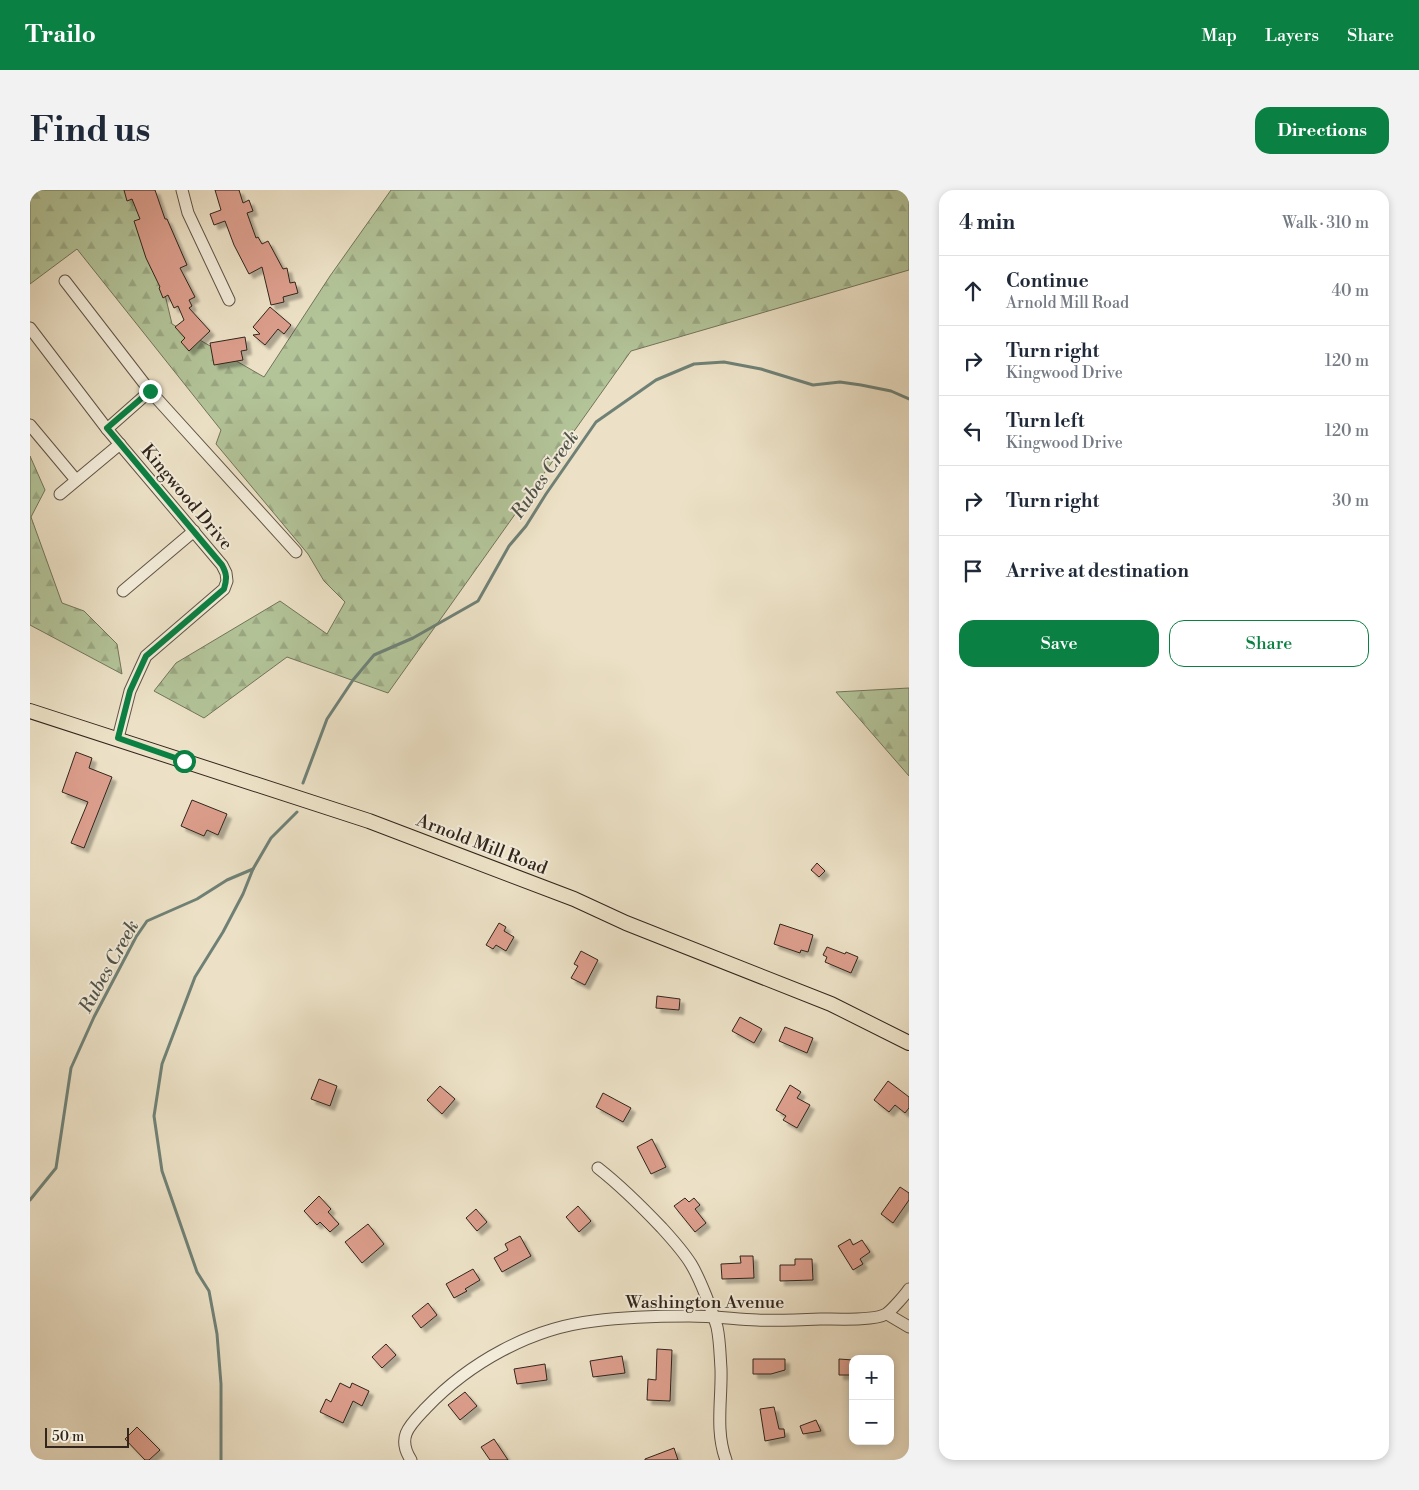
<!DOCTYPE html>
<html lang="en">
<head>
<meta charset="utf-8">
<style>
	body { margin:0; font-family:"Libre Bodoni",serif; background:#f2f2f3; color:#1f2937 }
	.controls { position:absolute; right:15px; bottom:15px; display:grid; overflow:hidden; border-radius:10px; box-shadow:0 2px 8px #0003 }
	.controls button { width:45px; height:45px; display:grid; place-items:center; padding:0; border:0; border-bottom:1px solid #e0e1e3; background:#fff; color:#1f2937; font:25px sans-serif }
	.scale { position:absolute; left:15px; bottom:12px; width:84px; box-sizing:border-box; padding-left:5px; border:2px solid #31251d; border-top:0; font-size:14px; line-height:18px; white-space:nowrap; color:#31251d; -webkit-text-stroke:4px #f3ecda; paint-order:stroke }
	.stop { position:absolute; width:15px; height:15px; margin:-11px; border:4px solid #0b8043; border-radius:50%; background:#fff }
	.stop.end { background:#0b8043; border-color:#fff; box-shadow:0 1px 5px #0008 }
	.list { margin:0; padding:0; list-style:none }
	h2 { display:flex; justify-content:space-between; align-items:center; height:65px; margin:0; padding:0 20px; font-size:21px }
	h2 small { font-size:16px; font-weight:400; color:#747a83 }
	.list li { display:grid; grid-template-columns:32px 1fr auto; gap:15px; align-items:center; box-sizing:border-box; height:70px; padding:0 20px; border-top:1px solid #e0e1e3 }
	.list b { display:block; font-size:19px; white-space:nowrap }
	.list p { margin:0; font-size:16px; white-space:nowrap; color:#747a83 }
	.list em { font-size:16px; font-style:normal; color:#747a83 }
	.actions { display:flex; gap:10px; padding:15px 20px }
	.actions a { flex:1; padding:11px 0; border:1px solid #0b8043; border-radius:15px; text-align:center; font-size:18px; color:#0b8043 }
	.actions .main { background:#0b8043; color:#fff }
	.icon { flex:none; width:28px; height:28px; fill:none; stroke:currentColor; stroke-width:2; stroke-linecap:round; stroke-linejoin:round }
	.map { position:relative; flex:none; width:879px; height:1270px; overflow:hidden; border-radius:15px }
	header { display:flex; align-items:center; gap:30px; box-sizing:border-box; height:70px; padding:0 25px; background:#0b8043; color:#fff }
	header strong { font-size:24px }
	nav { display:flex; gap:28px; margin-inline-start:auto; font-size:18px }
	.intro { display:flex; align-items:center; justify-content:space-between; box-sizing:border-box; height:120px; padding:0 30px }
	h1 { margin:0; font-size:35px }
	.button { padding:12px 22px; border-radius:15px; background:#0b8043; color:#fff; font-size:18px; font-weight:700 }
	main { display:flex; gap:30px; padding:0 30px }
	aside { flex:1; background:#fff; border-radius:15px; box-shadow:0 2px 8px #0003 }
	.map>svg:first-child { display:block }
</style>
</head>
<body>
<header>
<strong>Trailo</strong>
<nav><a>Map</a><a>Layers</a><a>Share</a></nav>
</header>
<div class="intro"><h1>Find us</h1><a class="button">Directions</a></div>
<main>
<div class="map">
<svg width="879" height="1270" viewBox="0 0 879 1270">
	<defs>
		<pattern id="forest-firs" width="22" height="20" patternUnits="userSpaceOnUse" patternTransform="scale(1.25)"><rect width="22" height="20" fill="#b3c499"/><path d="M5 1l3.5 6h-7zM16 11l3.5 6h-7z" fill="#9aa883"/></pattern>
		<filter id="shadow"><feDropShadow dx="4.5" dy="4.5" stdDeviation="1" flood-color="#0004"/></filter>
	</defs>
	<rect width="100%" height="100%" fill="#ece1c6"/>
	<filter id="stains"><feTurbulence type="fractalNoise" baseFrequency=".004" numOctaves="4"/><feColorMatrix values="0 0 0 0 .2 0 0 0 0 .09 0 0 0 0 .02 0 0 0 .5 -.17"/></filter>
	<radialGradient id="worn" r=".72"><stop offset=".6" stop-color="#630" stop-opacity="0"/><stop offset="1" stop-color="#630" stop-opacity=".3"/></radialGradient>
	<!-- forest -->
	<g fill="url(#forest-firs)" stroke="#72745b">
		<path d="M 0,0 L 110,0 L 142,134 L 234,187 L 300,86 L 361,0 L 879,0 L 879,80 L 601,161 L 358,503 L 257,467 L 174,528 L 124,501 L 146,473 L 250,411 L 297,444 L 315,412 L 294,391 L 278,364 L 186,254 L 191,240 L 47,59 L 0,94 Z"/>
		<path d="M 0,266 L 15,300 L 1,327 L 32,413 L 54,421 L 87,454 L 92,484 L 0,435 Z"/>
		<path d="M 879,498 L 879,586 L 806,502 Z"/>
	</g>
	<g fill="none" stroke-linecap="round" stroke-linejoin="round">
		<!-- stream -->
		<g stroke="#6f8176" stroke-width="3">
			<path d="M 273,593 L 297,529 L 323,490 L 344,465 L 383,448 L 448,411 L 479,356 L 496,336 L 516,304 L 566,232 L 626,190 L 664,174 L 694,172 L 731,179 L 783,195 L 810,192 L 831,195 L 861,201 L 879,209"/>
			<path d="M 0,1010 L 26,978 L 41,878 L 64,827 L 106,747 L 117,731 L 167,709 L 197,690 L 223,679"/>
			<path d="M 191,1270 L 191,1194 L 187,1144 L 179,1101 L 167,1082 L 132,981 L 124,926 L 132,874 L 165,787 L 193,742 L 213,704 L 223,679 L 241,648 L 267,622"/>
		</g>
	</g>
	<!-- building -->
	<g fill="#dc9e8c" stroke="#31251d" filter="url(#shadow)">
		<path d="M 94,0 L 125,0 L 135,29 L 137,29 L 157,75 L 150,78 L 165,107 L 159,110 L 162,116 L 159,118 L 180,141 L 159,161 L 151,152 L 155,148 L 145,137 L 154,130 L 148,116 L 144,118 L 138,105 L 133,108 L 129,98 L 130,97 L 116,68 L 104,31 L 110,29 L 102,9 L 97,11 Z"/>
		<path d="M 185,0 L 209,0 L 213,13 L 219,10 L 223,21 L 217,23 L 226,48 L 228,47 L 232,54 L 238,51 L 253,79 L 257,78 L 260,93 L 265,92 L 268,103 L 253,107 L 254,112 L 241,115 L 232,77 L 219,84 L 204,55 L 195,31 L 184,35 L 180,24 L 191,20 Z"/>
		<path d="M 240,117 L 261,135 L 254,144 L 248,139 L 235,155 L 223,145 L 230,144 L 223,137 Z"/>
		<path d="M 215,147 L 217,160 L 211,161 L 213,170 L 184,175 L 180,153 Z"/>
		<path d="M 46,562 L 62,568 L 59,578 L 82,587 L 54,658 L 41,653 L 58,612 L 32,602 Z"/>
		<path d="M 162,610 L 197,624 L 188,645 L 177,640 L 174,646 L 151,636 Z"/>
		<path d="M 787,673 L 795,681 L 789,687 L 781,680 Z"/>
		<path d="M 469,733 L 476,737 L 474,741 L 484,747 L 476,761 L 466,755 L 463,759 L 456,755 Z"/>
		<path d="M 750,734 L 783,745 L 778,762 L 771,760 L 770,763 L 744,754 Z"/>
		<path d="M 797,757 L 815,764 L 816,762 L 828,767 L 821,783 L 795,772 L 797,767 L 793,765 Z"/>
		<path d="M 551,761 L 568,770 L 555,795 L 541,788 L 548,776 L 544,774 Z"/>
		<path d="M 627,806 L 650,809 L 649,820 L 626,818 Z"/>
		<path d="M 710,827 L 732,839 L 724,853 L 702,841 Z"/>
		<path d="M 755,837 L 783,848 L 777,863 L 749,851 Z"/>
		<path d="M 289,889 L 307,896 L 300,916 L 281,909 Z"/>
		<path d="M 858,891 L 879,907 L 879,918 L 875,923 L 865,915 L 859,922 L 844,910 Z"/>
		<path d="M 760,895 L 771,902 L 767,908 L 780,915 L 767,938 L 753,930 L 756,926 L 746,920 Z"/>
		<path d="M 410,896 L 425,909 L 412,924 L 397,910 Z"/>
		<path d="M 573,903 L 601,918 L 593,932 L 566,917 Z"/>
		<path d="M 622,949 L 636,977 L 621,984 L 607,957 Z"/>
		<path d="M 870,997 L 879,1003 L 879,1010 L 863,1033 L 851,1024 Z"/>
		<path d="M 289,1006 L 301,1019 L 298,1022 L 309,1034 L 300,1042 L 290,1032 L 287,1035 L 274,1021 Z"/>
		<path d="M 655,1008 L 659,1012 L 664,1008 L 670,1015 L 665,1019 L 676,1033 L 665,1042 L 644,1016 Z"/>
		<path d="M 548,1016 L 561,1031 L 549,1042 L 536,1027 Z"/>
		<path d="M 446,1019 L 457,1032 L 447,1041 L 436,1028 Z"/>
		<path d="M 338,1034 L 354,1054 L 332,1073 L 315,1052 Z"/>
		<path d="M 490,1046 L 501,1066 L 472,1082 L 464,1068 L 478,1060 L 475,1054 Z"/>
		<path d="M 820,1049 L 823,1055 L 832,1050 L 840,1062 L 830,1069 L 833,1074 L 823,1080 L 808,1056 Z"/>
		<path d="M 710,1066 L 723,1066 L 724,1088 L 692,1089 L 691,1074 L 711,1073 Z"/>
		<path d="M 765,1069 L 782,1069 L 783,1090 L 750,1091 L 750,1075 L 765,1075 Z"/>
		<path d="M 443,1079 L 450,1090 L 435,1099 L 437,1101 L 424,1108 L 416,1094 Z"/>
		<path d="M 398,1113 L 407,1125 L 391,1138 L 382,1126 Z"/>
		<path d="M 356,1154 L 366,1165 L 352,1178 L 342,1167 Z"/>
		<path d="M 627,1159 L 642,1160 L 640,1211 L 617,1210 L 618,1189 L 626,1190 Z"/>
		<path d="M 592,1166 L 595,1183 L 563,1187 L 560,1171 Z"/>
		<path d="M 723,1169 L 755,1169 L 755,1180 L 741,1184 L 723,1184 Z"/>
		<path d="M 809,1169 L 823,1170 L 823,1185 L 809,1185 Z"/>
		<path d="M 515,1174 L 517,1190 L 487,1194 L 484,1179 Z"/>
		<path d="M 310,1193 L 320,1198 L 322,1193 L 339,1201 L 332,1216 L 323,1211 L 313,1233 L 290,1222 L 296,1209 L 301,1212 Z"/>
		<path d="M 435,1202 L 447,1216 L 430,1230 L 418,1215 Z"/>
		<path d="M 744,1217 L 749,1239 L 754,1239 L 755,1247 L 735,1251 L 730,1219 Z"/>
		<path d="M 786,1230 L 791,1241 L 773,1244 L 770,1236 Z"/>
		<path d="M 107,1237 L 130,1260 L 119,1270 L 115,1270 L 95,1249 Z"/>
		<path d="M 464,1249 L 478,1270 L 460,1270 L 451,1257 Z"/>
		<path d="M 644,1258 L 648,1270 L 615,1270 L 615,1269 Z"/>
	</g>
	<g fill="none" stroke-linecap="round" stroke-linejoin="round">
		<defs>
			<g id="minor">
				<path d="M 152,0 L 158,23 L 199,110"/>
				<path d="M 35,91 L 120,201 L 266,362"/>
				<path d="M 0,138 L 77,239 L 192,375 L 196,383 L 197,391 L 194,399 L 116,466 L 100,501 L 88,548"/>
				<path d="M 0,235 L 46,290"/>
				<path d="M 77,239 L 120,201"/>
				<path d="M 30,304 L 90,254"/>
				<path d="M 93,401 L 164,341"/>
				<path d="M 568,978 C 591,996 612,1017 632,1038 C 642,1049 653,1061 661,1074 C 670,1089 682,1120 687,1137 C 690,1151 690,1165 691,1179 C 692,1209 685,1241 696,1270"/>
				<path d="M 857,1124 L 879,1137"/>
				<path d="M 381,1270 C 366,1247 380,1235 396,1218 C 439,1173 501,1138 564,1131 C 595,1127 628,1126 659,1126 C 682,1126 705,1129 727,1130 C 749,1131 770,1130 792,1129 C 807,1129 844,1131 856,1124 C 861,1121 875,1105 879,1099"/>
			</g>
			<path id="major" d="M 0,521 L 339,631 L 544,709 L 596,733 L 801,814 L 879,853"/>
		</defs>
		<!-- minor casing -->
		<use href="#minor" stroke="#605447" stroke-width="13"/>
		<!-- major casing -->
		<use href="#major" stroke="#31251d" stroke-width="16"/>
		<!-- minor -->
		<use href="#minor" stroke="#f3ecda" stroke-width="11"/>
		<!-- major -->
		<use href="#major" stroke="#ece1c6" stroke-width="14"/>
	</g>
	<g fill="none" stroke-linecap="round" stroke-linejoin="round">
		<!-- route -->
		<path stroke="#0b8043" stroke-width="6" d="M 120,201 L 77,238 L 192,375 C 197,384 197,389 194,399 L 116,466 L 100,501 L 88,548 L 154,571"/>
	</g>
	<g text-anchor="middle" stroke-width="4" stroke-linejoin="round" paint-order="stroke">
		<!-- street labels -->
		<g font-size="18" fill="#31251d" stroke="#f3ecda">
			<text transform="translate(157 307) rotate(50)" y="6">Kingwood Drive</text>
			<text transform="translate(452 654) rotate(21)" y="6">Arnold Mill Road</text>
			<text x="675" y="1118">Washington Avenue</text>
		</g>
		<!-- water labels -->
		<g font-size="19" font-style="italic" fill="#50534a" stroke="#f3ecda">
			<text transform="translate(514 284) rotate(-55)" y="7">Rubes Creek</text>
			<text transform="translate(78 776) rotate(-61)" y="7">Rubes Creek</text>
		</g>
	</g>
	<rect width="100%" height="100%" filter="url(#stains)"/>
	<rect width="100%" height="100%" fill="url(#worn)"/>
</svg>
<div class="controls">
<button>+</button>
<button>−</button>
</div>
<div class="scale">50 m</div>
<div class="stop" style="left:154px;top:571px"></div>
<div class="stop end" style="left:120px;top:201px"></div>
</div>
<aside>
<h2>4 min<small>Walk · 310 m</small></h2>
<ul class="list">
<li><svg class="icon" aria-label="ahead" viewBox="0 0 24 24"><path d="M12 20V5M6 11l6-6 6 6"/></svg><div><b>Continue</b><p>Arnold Mill Road</p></div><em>40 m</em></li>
<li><svg class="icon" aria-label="right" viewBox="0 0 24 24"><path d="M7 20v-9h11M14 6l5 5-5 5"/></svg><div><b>Turn right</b><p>Kingwood Drive</p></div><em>120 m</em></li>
<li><svg class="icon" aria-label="left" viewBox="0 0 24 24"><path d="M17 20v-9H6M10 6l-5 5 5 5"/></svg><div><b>Turn left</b><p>Kingwood Drive</p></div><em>120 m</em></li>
<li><svg class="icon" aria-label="right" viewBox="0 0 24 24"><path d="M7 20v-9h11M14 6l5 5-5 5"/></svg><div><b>Turn right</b></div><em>30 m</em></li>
<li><svg class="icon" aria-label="arrive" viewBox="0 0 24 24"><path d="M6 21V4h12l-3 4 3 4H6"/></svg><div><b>Arrive at destination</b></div></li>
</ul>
<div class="actions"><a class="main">Save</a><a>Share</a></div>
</aside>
</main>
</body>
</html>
